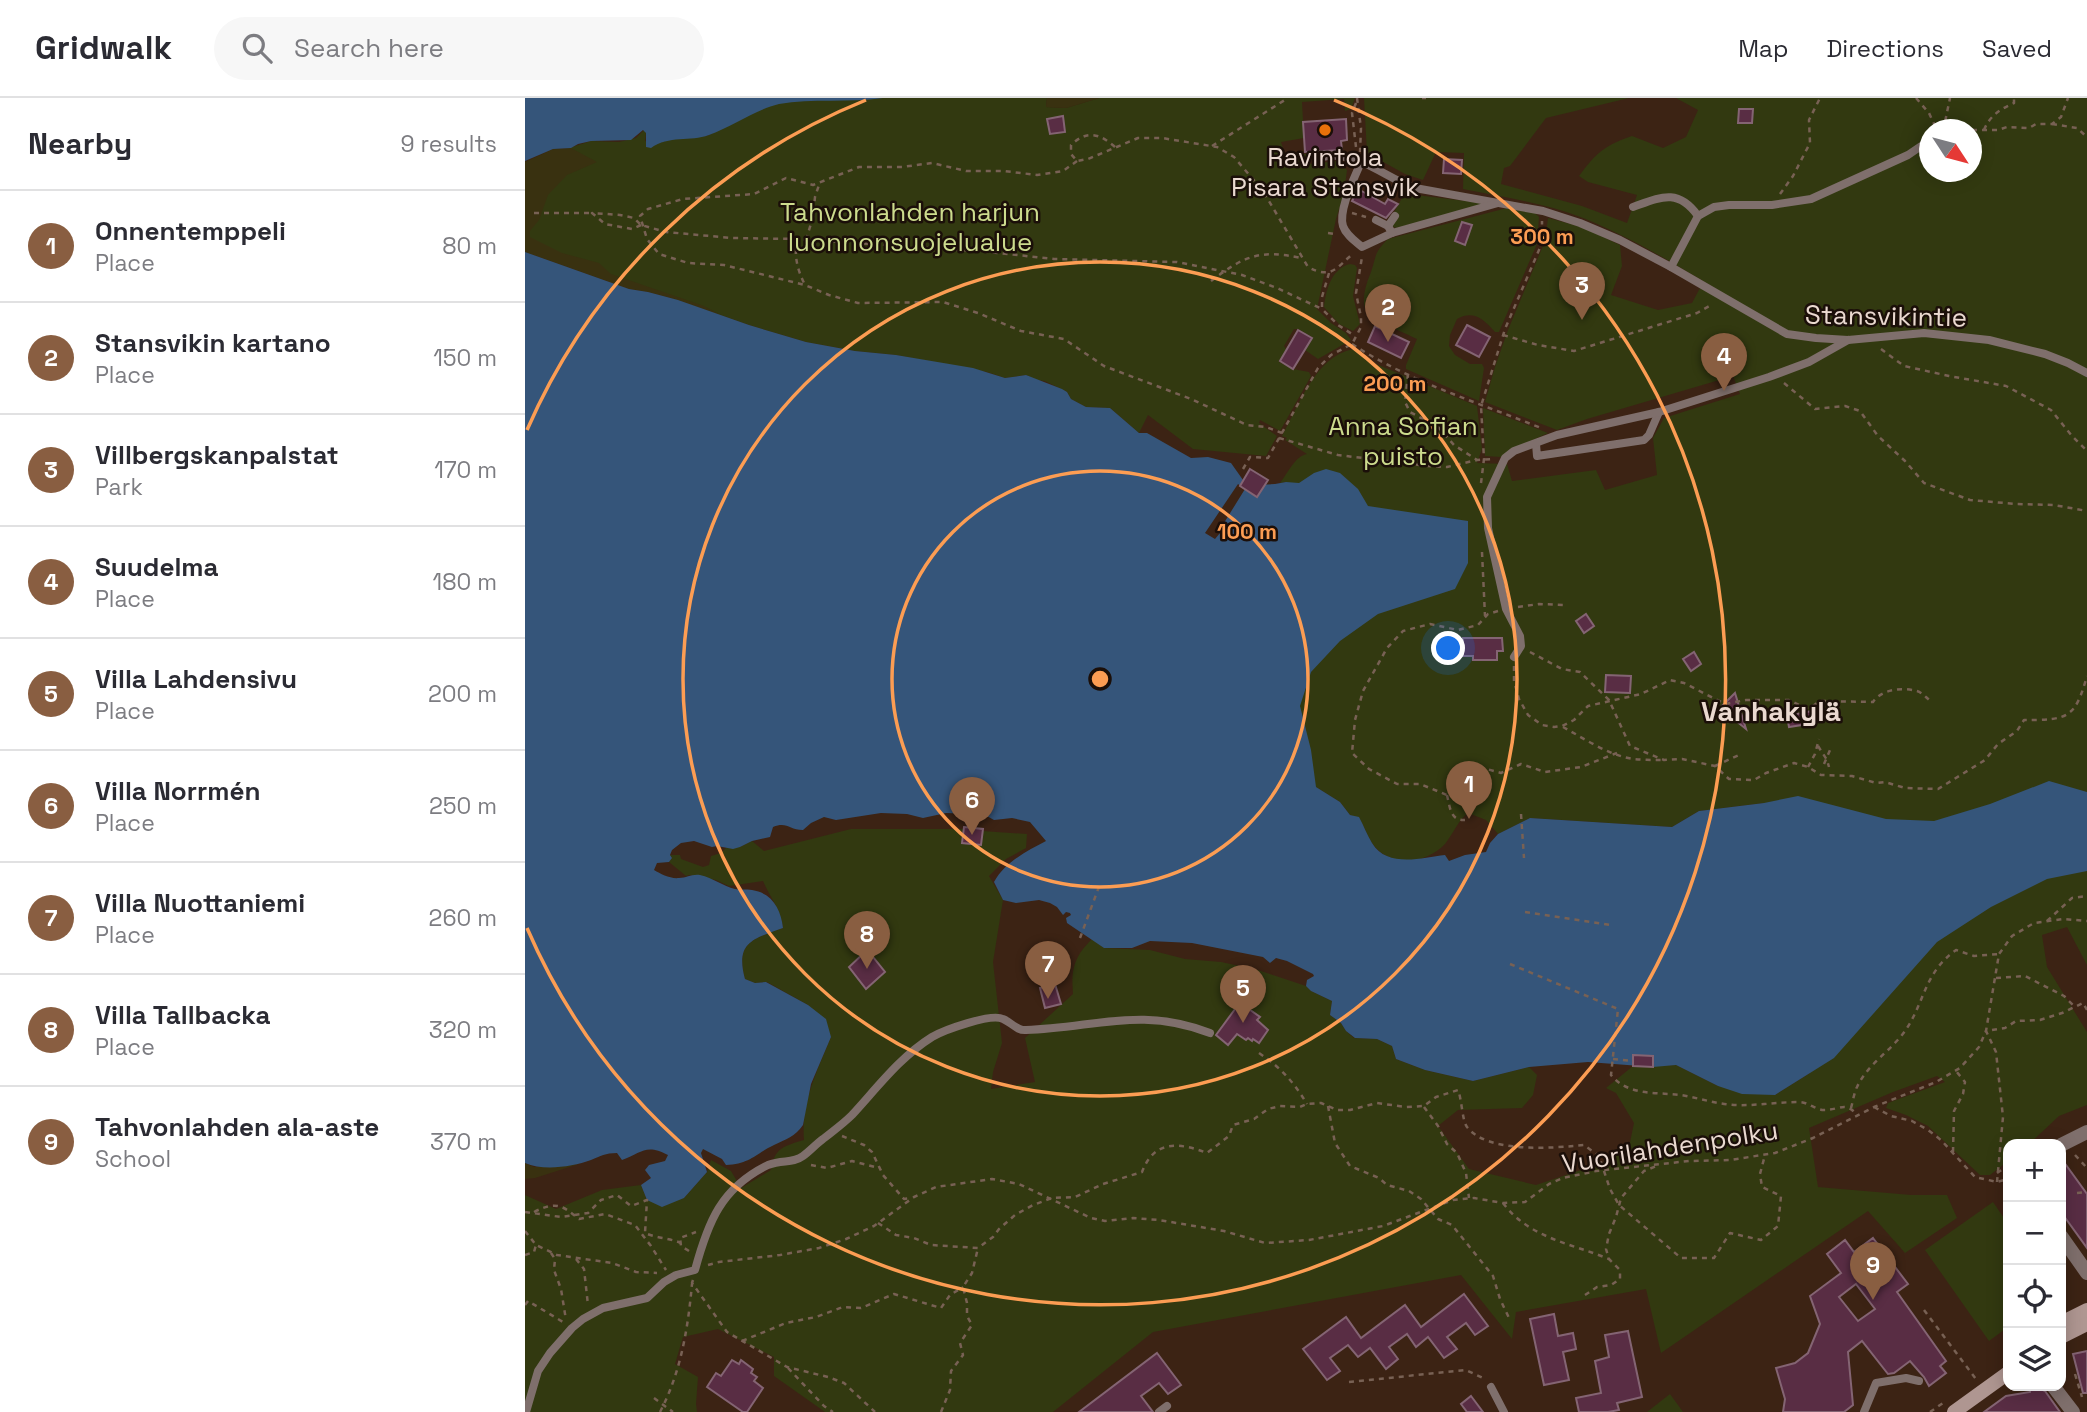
<!DOCTYPE html>
<html lang="en">
<head>
<meta charset="utf-8">
<style>
	body { margin:0; font-family:"Space Grotesk",sans-serif; background:#f7f7f7; color:#2b2b33 }
	.controls { position:absolute; right:21px; bottom:21px; display:grid; overflow:hidden; border-radius:14px; box-shadow:0 4px 18px #0003 }
	.controls button { width:63px; height:63px; display:grid; place-items:center; padding:0; border:0; border-bottom:2px solid #e1e1e2; background:#fff; color:#2b2b33; font:35px sans-serif }
	.compass { position:absolute; left:1394px; top:21px; width:63px; height:63px; border-radius:50%; background:#fff; box-shadow:0 4px 18px #0003; rotate:126deg }
	.you { position:absolute; left:924px; top:551px; width:24px; height:24px; margin:-18px; border:5px solid #fff; border-radius:50%; background:#1a73e8; box-shadow:0 0 0 10px #1a73e833 }
	.badge { display:grid; place-items:center; width:46px; height:46px; border-radius:50%; background:#895e41; color:#fff; font-size:23px; font-weight:700 }
	.pin { position:absolute; translate:-50% -58px; filter:drop-shadow(0 2px 4px #0008) }
	.pin::after { content:''; position:absolute; top:37px; width:24px; height:21px; background:inherit; clip-path:polygon(0 0,100% 0,50% 100%) }
	.list { margin:0; padding:0; list-style:none }
	h2 { display:flex; justify-content:space-between; align-items:center; height:91px; margin:0; padding:0 28px; font-size:30px }
	h2 small { font-size:23px; font-weight:400; color:#7c7c81 }
	.list li { display:grid; grid-template-columns:46px 1fr auto; gap:21px; align-items:center; box-sizing:border-box; height:112px; padding:0 28px; border-top:2px solid #e1e1e2 }
	.list b { display:block; font-size:26px; white-space:nowrap }
	.list p { margin:0; font-size:23px; white-space:nowrap; color:#7c7c81 }
	.list em { font-size:23px; font-style:normal; color:#7c7c81 }
	.icon { flex:none; width:38px; height:38px; fill:none; stroke:currentColor; stroke-width:2; stroke-linecap:round; stroke-linejoin:round }
	.map { position:relative; flex:none; width:1562px; height:1314px; overflow:hidden }
	header { display:flex; align-items:center; gap:42px; box-sizing:border-box; height:98px; padding:0 35px; background:#fff; border-bottom:2px solid #e1e1e2 }
	header strong { font-size:33px }
	nav { display:flex; gap:38px; margin-inline-start:auto; font-size:24px }
	.search { width:490px; height:63px; background:#f7f7f7; display:flex; align-items:center; gap:18px; box-sizing:border-box; padding:0 24px; border-radius:38px; color:#7c7c81; font-size:26px }
	main { display:flex }
	aside { flex:1; background:#fff }
	.map>svg:first-child { display:block }
</style>
</head>
<body>
<header>
<strong>Gridwalk</strong>
<div class="search"><svg class="icon" aria-label="search" viewBox="0 0 24 24"><circle cx="10" cy="10" r="6"/><path d="M15 15l6 6"/></svg>Search here</div>
<nav><a>Map</a><a>Directions</a><a>Saved</a></nav>
</header>
<main>
<aside>
<h2>Nearby<small>9 results</small></h2>
<ul class="list">
<li><span class="badge">1</span><div><b>Onnentemppeli</b><p>Place</p></div><em>80 m</em></li>
<li><span class="badge">2</span><div><b>Stansvikin kartano</b><p>Place</p></div><em>150 m</em></li>
<li><span class="badge">3</span><div><b>Villbergskanpalstat</b><p>Park</p></div><em>170 m</em></li>
<li><span class="badge">4</span><div><b>Suudelma</b><p>Place</p></div><em>180 m</em></li>
<li><span class="badge">5</span><div><b>Villa Lahdensivu</b><p>Place</p></div><em>200 m</em></li>
<li><span class="badge">6</span><div><b>Villa Norrmén</b><p>Place</p></div><em>250 m</em></li>
<li><span class="badge">7</span><div><b>Villa Nuottaniemi</b><p>Place</p></div><em>260 m</em></li>
<li><span class="badge">8</span><div><b>Villa Tallbacka</b><p>Place</p></div><em>320 m</em></li>
<li><span class="badge">9</span><div><b>Tahvonlahden ala-aste</b><p>School</p></div><em>370 m</em></li>
</ul>
</aside>
<div class="map">
<svg width="1562" height="1314" viewBox="0 0 1562 1314">
	<rect width="100%" height="100%" fill="#3c2314"/>
	<!-- green -->
	<g fill="#323910" fill-rule="evenodd">
		<path d="M 257,0 L 522,0 L 521,9 L 541,10 L 574,0 L 830,0 L 826,11 L 820,13 L 819,1 L 777,4 L 779,40 L 756,44 L 760,56 L 783,56 L 784,66 L 812,63 L 822,72 L 819,95 L 811,121 L 792,211 L 806,225 L 821,235 L 826,242 L 793,261 L 780,252 L 787,239 L 773,231 L 769,231 L 759,248 L 761,251 L 754,264 L 768,271 L 784,274 L 786,278 L 755,333 L 735,322 L 734,325 L 752,338 L 741,358 L 668,351 L 623,317 L 614,335 L 585,310 L 561,309 L 546,301 L 542,294 L 520,283 L 511,282 L 501,277 L 480,280 L 462,274 L 371,257 L 330,253 L 281,244 L 224,227 L 153,202 L 0,154 L 0,64 L 66,43 L 94,44 L 111,40 L 119,32 L 121,35 L 120,43 L 133,45 L 150,40 L 182,38 Z"/>
		<path d="M 839,0 L 1104,0 L 1021,20 L 985,68 L 979,70 L 976,86 L 1057,108 L 1102,125 L 1112,97 L 1063,84 L 1054,78 C 1072,54 1079,48 1107,38 L 1138,50 L 1161,39 L 1173,12 L 1151,0 L 1562,0 L 1562,867 L 1542,829 L 1517,837 L 1522,869 L 1562,934 L 1562,1007 L 1534,1018 L 1504,1046 L 1483,1046 L 1483,1063 L 1465,1077 L 1455,1077 L 1403,1028 L 1381,1017 L 1361,1010 L 1363,1005 L 1420,984 L 1412,978 L 1368,994 L 1284,1030 L 1293,1089 L 1386,1097 L 1422,1097 L 1432,1120 L 1380,1155 L 1343,1113 L 1136,1255 L 1121,1191 L 991,1214 L 987,1241 L 936,1177 L 628,1234 L 528,1314 L 300,1314 L 249,1278 L 249,1259 L 193,1231 L 158,1239 L 150,1266 L 173,1279 L 171,1306 L 172,1314 L 0,1314 L 0,1097 L 31,1111 L 77,1092 L 116,1087 L 122,1102 L 159,1100 L 182,1074 L 186,1062 L 206,1073 L 216,1090 L 246,1072 C 249,1050 259,1048 279,1042 C 276,1005 292,973 306,939 L 283,907 L 242,884 L 230,885 L 220,881 C 210,844 228,841 258,830 C 256,811 245,800 238,783 L 204,788 L 191,782 L 164,777 L 161,778 L 144,764 L 147,760 L 145,757 L 155,757 L 156,761 L 178,769 L 184,767 L 186,758 L 196,755 L 202,749 L 215,749 L 227,743 L 239,753 L 326,731 L 438,731 L 436,739 L 438,740 L 437,745 L 456,747 L 457,733 L 502,736 L 501,750 L 481,761 L 464,778 L 478,802 L 468,864 L 477,945 L 468,974 L 466,991 L 510,984 L 500,940 L 548,896 C 546,871 549,859 567,841 L 579,850 L 625,852 L 660,861 L 696,864 L 733,872 L 781,888 L 786,893 L 807,903 L 805,917 L 816,925 L 821,933 L 829,940 L 852,941 L 867,948 L 871,961 L 900,972 L 948,983 L 1004,969 L 1012,977 L 1008,997 L 997,1010 L 933,1012 L 913,1028 L 944,1071 L 1011,1087 L 1080,1064 L 1104,1049 L 1109,1025 L 1091,995 L 1081,990 L 1108,968 L 1151,967 L 1193,988 L 1250,997 L 1285,975 L 1319,883 L 1239,705 L 1174,713 L 1147,729 L 1005,720 L 973,736 L 961,722 L 943,715 C 934,721 928,736 920,746 C 902,765 869,770 850,749 C 843,741 840,729 834,720 L 825,717 L 815,704 L 791,689 L 761,659 L 761,384 L 755,385 C 763,375 770,358 782,356 L 760,342 L 762,340 L 757,338 C 774,307 790,259 828,251 L 851,266 L 952,308 L 957,351 L 952,365 L 982,366 L 987,383 L 1071,372 L 1080,392 L 1132,377 L 1128,340 L 1139,320 L 1215,296 L 1208,278 L 1062,321 L 1032,332 L 960,304 L 970,269 L 983,232 L 1020,143 L 1023,120 L 1057,129 L 1095,147 L 1097,168 L 1086,197 L 1133,212 L 1167,205 L 1175,190 L 1192,199 L 1195,193 C 1151,167 1106,139 1058,120 C 1020,105 977,99 938,91 L 939,55 L 911,54 L 898,82 L 880,76 L 842,55 ZM 1405,32 L 1447,32 L 1447,74 L 1405,74 Z"/>
		<path d="M 879,96 L 883,96 L 965,106 L 871,130 L 863,126 Z"/>
		<path d="M 982,110 L 1010,115 L 1014,119 L 1012,146 L 974,234 L 970,234 C 958,221 949,212 932,221 L 925,237 L 924,248 L 930,257 L 945,266 L 957,266 L 959,270 L 954,303 L 881,271 L 881,267 L 892,241 C 879,234 842,222 839,206 C 838,195 842,184 846,174 C 852,156 849,155 863,141 Z"/>
		<path d="M 825,166 L 830,167 L 832,170 L 828,198 L 835,226 L 828,233 L 814,226 L 799,209 C 801,192 806,171 825,166 Z"/>
		<path d="M 958,310 L 1023,335 L 984,353 L 976,359 L 960,358 Z"/>
		<path d="M 1468,1104 L 1483,1126 L 1483,1229 L 1464,1243 L 1400,1152 Z"/>
		<path d="M 1145,1296 L 1158,1314 L 1122,1314 Z"/>
	</g>
	<!-- sand -->
	<g fill="#393110">
		<path d="M 522,0 L 574,0 L 541,10 L 521,9 Z"/>
		<path d="M 46,50 L 72,64 L 42,77 L 23,97 L 14,122 L 5,133 L 5,139 L 37,155 L 74,165 L 86,176 L 179,208 L 200,219 L 153,202 L 123,194 L 104,191 L 0,154 L 0,64 L 28,51 Z"/>
		<path d="M 0,1065 L 9,1069 L 54,1066 L 10,1080 L 0,1081 Z"/>
	</g>
	<!-- water -->
	<g fill="#35557a">
		<path d="M 0,0 L 358,0 C 324,5 287,0 254,6 C 230,12 208,28 184,37 C 165,44 144,37 126,50 L 121,49 L 121,35 L 118,32 L 106,42 L 66,43 L 53,46 L 46,50 L 28,51 L 0,63 Z"/>
		<path d="M 0,154 L 104,191 L 123,194 L 153,202 L 224,227 L 281,244 L 330,253 L 371,257 L 448,270 L 480,280 L 501,277 L 537,291 L 542,294 L 546,301 L 561,309 L 585,310 L 614,335 L 622,335 L 666,360 L 683,359 L 706,365 L 718,382 L 715,388 L 750,386 L 761,384 L 774,385 L 789,375 L 801,371 L 815,375 L 833,391 L 843,408 L 943,423 L 943,465 L 930,491 L 853,516 L 815,543 L 786,574 L 775,608 L 786,652 L 791,689 L 815,704 L 825,717 L 834,719 C 839,728 842,737 847,745 C 862,770 896,760 920,757 L 924,763 L 940,757 L 961,754 L 965,745 L 973,736 L 1005,720 L 1147,729 L 1174,713 L 1239,705 L 1273,698 L 1361,721 L 1409,723 L 1465,706 L 1524,683 L 1562,694 L 1562,773 L 1522,781 L 1466,809 L 1412,844 L 1309,960 L 1250,997 L 1217,996 L 1193,988 L 1151,967 L 1128,969 L 1063,964 L 1004,969 L 948,983 L 900,972 L 871,961 L 867,948 L 852,941 L 830,940 L 821,933 L 816,925 L 805,917 L 807,903 L 786,893 L 781,888 L 782,882 L 789,878 L 788,876 L 762,863 L 751,860 L 745,865 L 738,859 L 667,845 L 625,843 L 607,850 L 579,850 L 542,825 L 541,820 L 546,817 L 545,815 L 541,814 L 538,817 L 532,809 L 525,805 L 514,802 L 491,805 L 478,802 L 469,784 C 480,764 502,753 521,743 L 505,724 L 487,720 L 469,722 L 460,717 L 448,716 L 421,715 L 398,720 L 382,716 L 356,715 L 311,722 L 299,719 L 286,725 L 278,732 C 264,732 262,723 248,729 L 245,739 L 227,743 L 215,749 L 208,751 L 192,748 L 187,749 L 169,743 L 156,745 L 147,752 L 145,757 L 147,760 L 144,764 L 132,765 L 129,772 C 136,776 145,781 154,780 C 162,780 166,776 175,777 C 188,780 198,788 210,791 C 215,792 221,791 227,792 C 247,795 256,811 258,830 C 228,841 210,844 220,881 L 230,885 L 241,884 L 283,907 L 301,921 L 306,939 L 286,986 L 278,1027 C 270,1039 261,1041 249,1047 C 230,1056 225,1066 201,1067 L 197,1061 L 178,1051 L 176,1055 L 182,1074 L 159,1100 L 137,1109 L 122,1102 L 116,1087 L 126,1080 L 120,1072 L 124,1067 L 140,1063 L 143,1057 C 121,1045 116,1055 97,1062 L 92,1055 C 80,1055 76,1058 66,1062 C 47,1069 18,1073 0,1065 Z"/>
	</g>
	<!-- pier -->
	<path fill="#3c2314" d="M 713,386 L 720,391 L 694,433 L 695,435 L 690,441 L 680,435 Z"/>
	<!-- building -->
	<g fill="#592d44" stroke="#846473" stroke-width="2" fill-rule="evenodd">
		<path d="M 1214,11 L 1228,11 L 1227,25 L 1213,25 Z"/>
		<path d="M 538,18 L 540,34 L 525,36 L 522,21 Z"/>
		<path d="M 821,21 L 822,42 L 816,43 L 817,52 L 780,54 L 778,24 Z"/>
		<path d="M 919,61 L 937,62 L 936,76 L 918,75 Z"/>
		<path d="M 833,91 L 860,106 L 863,101 L 873,106 L 861,120 L 827,103 Z"/>
		<path d="M 937,124 L 947,127 L 940,147 L 930,143 Z"/>
		<path d="M 942,227 L 965,239 L 954,259 L 931,247 Z"/>
		<path d="M 850,228 L 884,244 L 876,260 L 843,244 Z"/>
		<path d="M 773,232 L 787,240 L 768,271 L 755,263 Z"/>
		<path d="M 725,371 L 743,382 L 732,399 L 715,388 Z"/>
		<path d="M 1061,516 L 1069,528 L 1059,535 L 1051,523 Z"/>
		<path d="M 938,540 L 977,540 L 978,553 L 972,553 L 972,562 L 948,562 L 948,558 L 938,558 Z"/>
		<path d="M 1169,554 L 1176,566 L 1166,573 L 1158,561 Z"/>
		<path d="M 1081,577 L 1106,578 L 1105,595 L 1080,594 Z"/>
		<path d="M 1210,595 L 1221,631 L 1195,610 Z"/>
		<path d="M 1287,613 L 1290,625 L 1264,629 L 1262,618 Z"/>
		<path d="M 439,729 L 458,731 L 456,747 L 437,745 Z"/>
		<path d="M 339,855 L 345,862 L 348,859 L 360,874 L 341,891 L 324,869 Z"/>
		<path d="M 530,886 L 536,906 L 520,910 L 515,890 Z"/>
		<path d="M 713,907 L 719,911 L 721,909 L 735,919 L 732,922 L 743,932 L 734,945 L 728,941 L 727,943 L 723,940 L 721,942 L 712,936 L 703,947 L 691,937 Z"/>
		<path d="M 1108,957 L 1128,958 L 1128,969 L 1108,968 Z"/>
		<path d="M 1536,1060 L 1562,1096 L 1562,1150 L 1536,1114 Z"/>
		<path d="M 1348,1140 L 1383,1186 L 1372,1194 L 1421,1263 L 1415,1268 L 1421,1275 L 1404,1288 L 1399,1279 L 1385,1263 L 1369,1275 L 1363,1276 L 1337,1243 L 1323,1254 L 1328,1307 L 1319,1314 L 1258,1314 L 1260,1301 L 1251,1270 L 1270,1265 L 1283,1255 L 1295,1226 L 1285,1198 L 1316,1175 L 1302,1156 L 1320,1142 L 1329,1154 ZM 1331,1186 L 1350,1211 L 1333,1223 L 1314,1199 Z"/>
		<path d="M 939,1196 L 963,1228 L 950,1237 L 941,1225 L 922,1239 L 932,1251 L 919,1260 L 903,1239 L 891,1249 L 882,1236 L 864,1249 L 873,1261 L 861,1271 L 845,1250 L 833,1259 L 823,1247 L 805,1260 L 815,1273 L 802,1282 L 778,1251 L 821,1219 L 836,1240 L 880,1207 L 896,1229 Z"/>
		<path d="M 1029,1216 L 1033,1238 L 1048,1235 L 1051,1251 L 1038,1254 L 1044,1282 L 1019,1287 L 1005,1221 Z"/>
		<path d="M 1103,1233 L 1117,1299 L 1092,1305 L 1094,1312 L 1083,1314 L 1054,1314 L 1051,1300 L 1076,1295 L 1070,1263 L 1084,1259 L 1080,1237 Z"/>
		<path d="M 1562,1253 L 1562,1295 L 1558,1295 L 1548,1256 Z"/>
		<path d="M 632,1255 L 656,1287 L 643,1296 L 634,1285 L 616,1298 L 628,1314 L 554,1314 Z"/>
		<path d="M 207,1262 L 214,1266 L 216,1262 L 228,1271 L 226,1275 L 232,1279 L 229,1283 L 238,1290 L 222,1314 L 218,1314 L 182,1289 L 191,1275 L 196,1278 Z"/>
		<path d="M 1505,1289 L 1512,1289 L 1520,1293 L 1535,1314 L 1459,1314 L 1481,1298 L 1505,1294 Z"/>
		<path d="M 946,1298 L 958,1314 L 942,1314 L 936,1306 Z"/>
	</g>
	<g fill="none" stroke-linecap="round" stroke-linejoin="round">
		<!-- path -->
		<g stroke="#786154" stroke-width="2.5" stroke-dasharray="5 5" stroke-linecap="butt">
			<path d="M 832,0 L 836,30 L 835,54"/>
			<path d="M 897,0 L 901,0"/>
			<path d="M 1391,0 L 1404,15 L 1412,32"/>
			<path d="M 1527,26 L 1552,30 L 1562,39"/>
			<path d="M 1416,32 L 1420,24 L 1425,0"/>
			<path d="M 1447,32 L 1473,32 L 1482,29 L 1504,30 L 1511,26 L 1527,26 L 1536,19 L 1543,0"/>
			<path d="M 1459,32 C 1465,17 1476,11 1489,5 L 1489,0"/>
			<path d="M 687,48 L 763,0"/>
			<path d="M 590,49 C 574,35 562,32 546,47 L 546,56 L 552,63 L 563,61 L 613,40 L 637,40 L 692,49 L 709,59 L 738,93 L 783,169 C 808,182 811,169 829,155"/>
			<path d="M 831,49 L 827,15 L 831,5"/>
			<path d="M 552,63 L 538,73 L 512,77 L 479,73 L 441,73 L 407,65 L 377,69 L 334,69 L 288,87 L 261,80 L 229,96 L 158,101 L 123,111 L 115,118 L 122,141 L 134,156 L 163,165 L 199,167 L 280,187 L 304,197 L 333,205 L 418,204 L 453,215 L 496,233 L 539,241 L 579,268 L 666,301 L 722,327 L 741,329 L 757,335"/>
			<path d="M 1255,96 L 1268,78 L 1285,45 L 1284,22 L 1295,0"/>
			<path d="M 9,115 L 67,115"/>
			<path d="M 827,115 L 841,119"/>
			<path d="M 116,127 L 107,131 L 80,126 L 67,115 L 95,117 L 109,120 L 116,127 L 141,134 L 207,140 L 272,141 L 464,154 L 529,161 L 652,164 L 717,177 L 752,190 L 797,211"/>
			<path d="M 803,135 L 810,136"/>
			<path d="M 272,141 C 269,158 272,171 280,187"/>
			<path d="M 281,142 L 288,119 L 290,99 L 295,84"/>
			<path d="M 804,175 L 797,199 L 797,211 L 813,227 L 830,238"/>
			<path d="M 686,183 C 719,158 735,151 776,160"/>
			<path d="M 978,237 L 1013,247 L 1049,253 L 1172,215 L 1188,206"/>
			<path d="M 827,246 C 885,284 952,304 1016,330"/>
			<path d="M 1356,251 L 1379,268 L 1424,278 L 1481,288 L 1526,312 L 1547,338 L 1562,353"/>
			<path d="M 883,276 L 880,304 L 885,314 L 913,329 L 929,347 L 952,362"/>
			<path d="M 1259,285 L 1290,311 L 1320,308 L 1335,313 L 1353,338 L 1380,363 L 1399,385 L 1445,402 L 1491,406 L 1529,407 L 1562,413"/>
			<path d="M 754,340 L 813,357 L 903,368 L 922,369 L 952,362 L 968,361"/>
			<path d="M 718,371 L 725,359 L 743,360 L 793,270 L 806,257 L 827,246 L 836,229 L 836,219 L 831,195 L 837,159"/>
			<path d="M 956,385 L 959,361 L 956,308 L 980,231 L 1017,145 L 1017,123"/>
			<path d="M 957,454 L 960,518"/>
			<path d="M 993,509 L 1014,506 L 1038,507"/>
			<path d="M 973,513 L 963,516 L 953,527 L 933,532 L 905,526 L 878,533 L 862,550 L 838,593 L 830,622 L 827,655 L 844,671 L 872,686 L 895,686 L 922,697 L 951,668 L 976,675 L 996,666 L 1020,674 L 1056,669 L 1092,655"/>
			<path d="M 1005,554 L 1037,571 L 1055,574 L 1084,602 L 1105,648 L 1139,662 L 1157,661 L 1190,668 L 1204,681 L 1229,682 L 1241,675 L 1269,665 L 1283,669 L 1296,677 L 1327,678 L 1351,685 L 1360,684 L 1380,690 L 1413,691 L 1460,662 L 1473,646 L 1492,633 L 1499,622 C 1544,622 1550,620 1562,578"/>
			<path d="M 989,568 L 989,583 L 994,601 L 1003,617 L 1017,627 L 1029,629 L 1037,628 L 1049,622 L 1063,608 L 1116,596 L 1145,582 L 1159,585 L 1200,606 L 1221,602 L 1264,602 L 1280,610 L 1285,610 L 1295,603 L 1348,604 C 1357,591 1377,589 1392,593 C 1398,595 1401,600 1407,604"/>
			<path d="M 1038,629 C 1060,641 1083,657 1108,661 C 1117,662 1127,662 1136,662"/>
			<path d="M 1293,648 L 1302,662 L 1304,669"/>
			<path d="M 1299,666 L 1305,652"/>
			<path d="M 1190,668 L 1216,656"/>
			<path d="M 1283,669 L 1290,656 L 1294,641"/>
			<path d="M 922,697 C 925,709 925,723 940,722"/>
			<path d="M 996,716 L 999,760"/>
			<path d="M 1000,814 L 1086,827"/>
			<path d="M 1522,823 L 1547,800 L 1562,798"/>
			<path d="M 555,840 L 575,786"/>
			<path d="M 985,866 L 1093,911 L 1086,977 C 1103,998 1131,994 1156,997 C 1174,1000 1191,1006 1209,1007 C 1231,1008 1252,1004 1274,1004 C 1283,1004 1291,1012 1299,1012 C 1316,1012 1320,1002 1333,1018"/>
			<path d="M 1471,880 L 1500,878 L 1539,898 L 1549,908"/>
			<path d="M 734,955 C 756,970 768,983 782,1006"/>
			<path d="M 1088,961 L 1108,963"/>
			<path d="M 803,1008 L 810,1045 L 825,1068 L 854,1080 L 862,1087 L 884,1093 L 896,1101 L 913,1121 L 927,1127 L 968,1178 L 975,1201 L 985,1222"/>
			<path d="M 899,1009 L 913,1028 L 922,1046 L 932,1055 L 941,1075 L 944,1100"/>
			<path d="M 1349,1009 L 1366,1018 L 1387,1023 L 1403,1032 L 1416,1042 L 1450,1079 L 1472,1084 L 1483,1081"/>
			<path d="M 1326,1010 C 1328,1003 1329,995 1332,989 C 1343,965 1368,952 1382,930 C 1400,902 1400,874 1431,852 L 1449,858 L 1474,856"/>
			<path d="M 317,1038 L 339,1047 L 347,1054 L 358,1077 L 379,1101 L 386,1100"/>
			<path d="M 1428,1054 L 1429,1013 L 1438,996 L 1440,984 L 1431,973"/>
			<path d="M 1550,1057 L 1562,1070"/>
			<path d="M 286,1067 L 302,1070 L 327,1063 L 354,1070"/>
			<path d="M 1472,1075 L 1483,1068"/>
			<path d="M 1472,1084 L 1478,1019 L 1471,954 L 1461,933 L 1480,930 L 1491,923 L 1515,922 L 1537,915 L 1558,905 L 1562,912"/>
			<path d="M 1552,1095 L 1562,1094"/>
			<path d="M 978,1105 C 1004,1140 1045,1145 1084,1161"/>
			<path d="M 0,1114 L 36,1119 L 63,1115 L 76,1102 L 92,1097 L 106,1108 L 122,1102 L 120,1135 C 131,1140 144,1140 156,1145"/>
			<path d="M 9,1114 C 31,1103 37,1107 54,1121 L 80,1116 L 110,1127 L 126,1148 L 141,1172"/>
			<path d="M 353,1125 L 371,1137 L 389,1140 L 406,1147 L 453,1150 L 468,1139 L 474,1131 L 490,1117 L 508,1107 L 527,1100 L 550,1099 L 578,1086 L 617,1074 C 629,1042 654,1044 682,1055 L 704,1038 L 708,1027 L 729,1021 L 743,1011 L 755,1008 L 775,1009 L 782,1006 L 796,1005 L 812,1012 L 825,1012 L 852,1005 L 881,1009 L 899,1008 L 911,999 L 933,992 C 937,1002 937,1022 942,1029 C 963,1056 1029,1050 1059,1047 L 1074,1058 L 1085,1091 L 1094,1107 L 1156,1160 L 1189,1160 L 1205,1135 L 1236,1142 L 1253,1128 L 1256,1098 L 1237,1089 L 1235,1076 L 1240,1057"/>
			<path d="M 0,1133 L 11,1147 L 32,1157 L 87,1165 L 111,1174 L 132,1175"/>
			<path d="M 164,1153 L 156,1148 L 155,1140 L 171,1134"/>
			<path d="M 26,1155 L 30,1161 L 29,1172 L 36,1191 L 41,1222"/>
			<path d="M 0,1157 L 9,1154 L 11,1147"/>
			<path d="M 51,1161 L 59,1171 L 63,1207"/>
			<path d="M 183,1167 L 194,1164 L 255,1157 L 294,1150 L 321,1141 L 349,1128 L 389,1099 L 411,1089 L 467,1081 L 494,1086 L 566,1120 L 580,1123 L 608,1120 L 634,1122 L 699,1133 L 740,1145 L 784,1142 L 858,1128 L 928,1102 L 949,1100 L 978,1105 L 1000,1104 L 1024,1086 L 1038,1080 L 1071,1073 L 1164,1063 L 1205,1062 L 1250,1055 L 1288,1040 L 1349,1009 L 1411,984 L 1435,970 L 1454,949 L 1461,933 L 1474,856 L 1487,838 L 1509,825 L 1538,821 L 1562,823"/>
			<path d="M 168,1182 L 167,1185 L 202,1234 L 262,1269 L 303,1279 L 319,1285 L 350,1314"/>
			<path d="M 1060,1197 L 1072,1189 L 1086,1187 L 1095,1181 L 1095,1172 L 1084,1161 L 1081,1151 L 1084,1136 L 1091,1119 L 1096,1100 L 1119,1073 L 1134,1067"/>
			<path d="M 0,1207 L 3,1203 L 38,1224"/>
			<path d="M 1399,1212 L 1451,1281"/>
			<path d="M 217,1243 L 261,1225 L 291,1219 L 318,1209 L 336,1210 L 369,1196 L 416,1210 L 425,1197 L 438,1189"/>
			<path d="M 263,1270 L 299,1308 L 308,1314"/>
			<path d="M 1550,1276 L 1557,1299"/>
			<path d="M 824,1284 L 941,1272 L 960,1281"/>
			<path d="M 1497,1288 L 1500,1291 L 1505,1292"/>
			<path d="M 129,1300 L 148,1314"/>
			<path d="M 135,1314 C 156,1274 163,1230 167,1186"/>
			<path d="M 416,1314 L 425,1292 L 426,1273 L 438,1257 L 435,1245 L 447,1227 L 442,1218 L 442,1205 L 438,1189 L 447,1175 L 453,1150"/>
			<path d="M 1405,1314 L 1418,1305"/>
		</g>
		<!-- lane -->
		<g stroke="#7f6f6c" stroke-width="8">
			<path d="M 791,60 C 798,59 806,57 813,58 C 841,60 865,82 890,90 L 1018,113 L 1055,125 L 1095,142 L 1146,169 L 1262,236 L 1291,240 L 1323,242 L 1399,235 L 1464,242 L 1520,256 L 1543,265 L 1562,275"/>
			<path d="M 836,64 C 830,79 813,112 818,128 C 821,137 830,143 837,149 L 867,135 L 973,105"/>
			<path d="M 1108,109 C 1136,99 1153,90 1173,118"/>
			<path d="M 851,122 L 863,128 L 867,135"/>
			<path d="M 863,128 L 870,118"/>
			<path d="M 1146,169 L 1173,118 L 1189,109 L 1204,107 L 1247,107 L 1286,101 L 1383,57 L 1405,42"/>
			<path d="M 1011,346 L 1012,358 L 1119,342 L 1124,337 L 1134,314"/>
			<path d="M 989,559 L 996,548 L 995,538 L 981,511 L 963,430 L 962,399 L 980,360 L 989,353 L 1032,337 L 1134,314 L 1244,279 L 1284,264 L 1323,242"/>
			<path d="M 966,1289 L 979,1314"/>
			<path d="M 1,1314 L 13,1273 L 25,1255 L 47,1230 L 58,1221 L 78,1210 L 122,1200 L 139,1184 L 151,1177 L 170,1172 C 183,1124 196,1090 243,1067 C 258,1061 267,1066 278,1058 C 285,1053 291,1046 298,1041 C 308,1033 318,1026 327,1017 C 352,990 375,959 407,939 C 419,932 466,915 478,921 C 486,924 492,933 501,932 C 569,930 616,908 685,935"/>
			<path d="M 634,1314 L 642,1308"/>
			<path d="M 1339,1314 L 1351,1285 L 1381,1280 L 1394,1283"/>
		</g>
		<!-- street -->
		<g stroke="#7f6f6c" stroke-width="14">
			<path d="M 1536,1047 L 1562,1034"/>
			<path d="M 1536,1138 L 1562,1175"/>
			<path d="M 1528,1288 L 1548,1314"/>
		</g>
		<!-- secondary -->
		<g stroke="#af9691" stroke-width="14">
			<path d="M 1536,1230 L 1544,1221 L 1562,1212"/>
			<path d="M 1536,1239 L 1562,1226"/>
			<path d="M 1429,1314 L 1483,1275"/>
		</g>
	</g>
	<!-- distance rings -->
	<g fill="none" stroke="#fc9d53" stroke-width="3.5">
		<circle cx="575" cy="581" r="208"/>
		<circle cx="575" cy="581" r="417"/>
		<path d="M2 332A625 625 0 0 1 341 2M809 2A625 625 0 1 1 2 830"/>
	</g>
	<!-- markers -->
	<circle fill="#e8710a" stroke="#1b0f09" stroke-width="2.5" cx="800" cy="32" r="7"/>
	<g text-anchor="middle" stroke-width="5" stroke-linejoin="round" paint-order="stroke">
		<!-- poi labels -->
		<g font-size="26" fill="#ead9d0" stroke="#1b0f09">
			<text x="800" y="68">Ravintola<tspan x="800" dy="30">Pisara Stansvik</tspan></text>
		</g>
		<!-- park labels -->
		<g font-size="26" fill="#ccdb8d" stroke="#1b0f09">
			<text x="385" y="123">Tahvonlahden harjun<tspan x="385" dy="30">luonnonsuojelualue</tspan></text>
			<text x="878" y="337">Anna Sofian<tspan x="878" dy="30">puisto</tspan></text>
		</g>
		<!-- street labels -->
		<g font-size="26" fill="#ead9d0" stroke="#1b0f09">
			<text transform="translate(1361 218) rotate(1)" y="9">Stansvikintie</text>
			<text transform="translate(1145 1049) rotate(-9)" y="9">Vuorilahdenpolku</text>
		</g>
		<!-- neighbourhood labels -->
		<g font-size="28" font-weight="bold" fill="#ead9d0" stroke="#1b0f09">
			<text x="1246" y="623">Vanhakylä</text>
		</g>
	</g>
	<circle cx="575" cy="581" r="10" fill="#fc9d53" stroke="#1b0f09" stroke-width="3.5"/>
	<g font-size="21" text-anchor="middle" font-weight="bold" fill="#fc9d53" stroke="#1b0f09" stroke-width="5" stroke-linejoin="round" paint-order="stroke">
		<text x="1017" y="146">300 m</text>
		<text x="870" y="293">200 m</text>
		<text x="722" y="441">100 m</text>
	</g>
</svg>
<div class="controls">
<button>+</button>
<button>−</button>
<button><svg class="icon" aria-label="locate" viewBox="0 0 24 24"><circle cx="12" cy="12" r="6"/><path d="M12 2v4M12 18v4M2 12h4M18 12h4"/></svg></button>
<button><svg class="icon" aria-label="layers" viewBox="0 0 24 24"><path d="M12 4l9 5-9 5-9-5zM3 14l9 5 9-5"/></svg></button>
</div>
<svg class="compass" viewBox="-18 -18 36 36"><path d="M0-13l5 13h-10z" fill="#e53935"/><path d="M0 13l5-13h-10z" fill="#7c7c81"/></svg>
<div class="you"></div>
<div class="pin badge" style="left:944px;top:721px">1</div>
<div class="pin badge" style="left:863px;top:244px">2</div>
<div class="pin badge" style="left:1057px;top:222px">3</div>
<div class="pin badge" style="left:1199px;top:293px">4</div>
<div class="pin badge" style="left:718px;top:925px">5</div>
<div class="pin badge" style="left:447px;top:737px">6</div>
<div class="pin badge" style="left:523px;top:901px">7</div>
<div class="pin badge" style="left:342px;top:871px">8</div>
<div class="pin badge" style="left:1348px;top:1202px">9</div>
</div>
</main>
</body>
</html>
